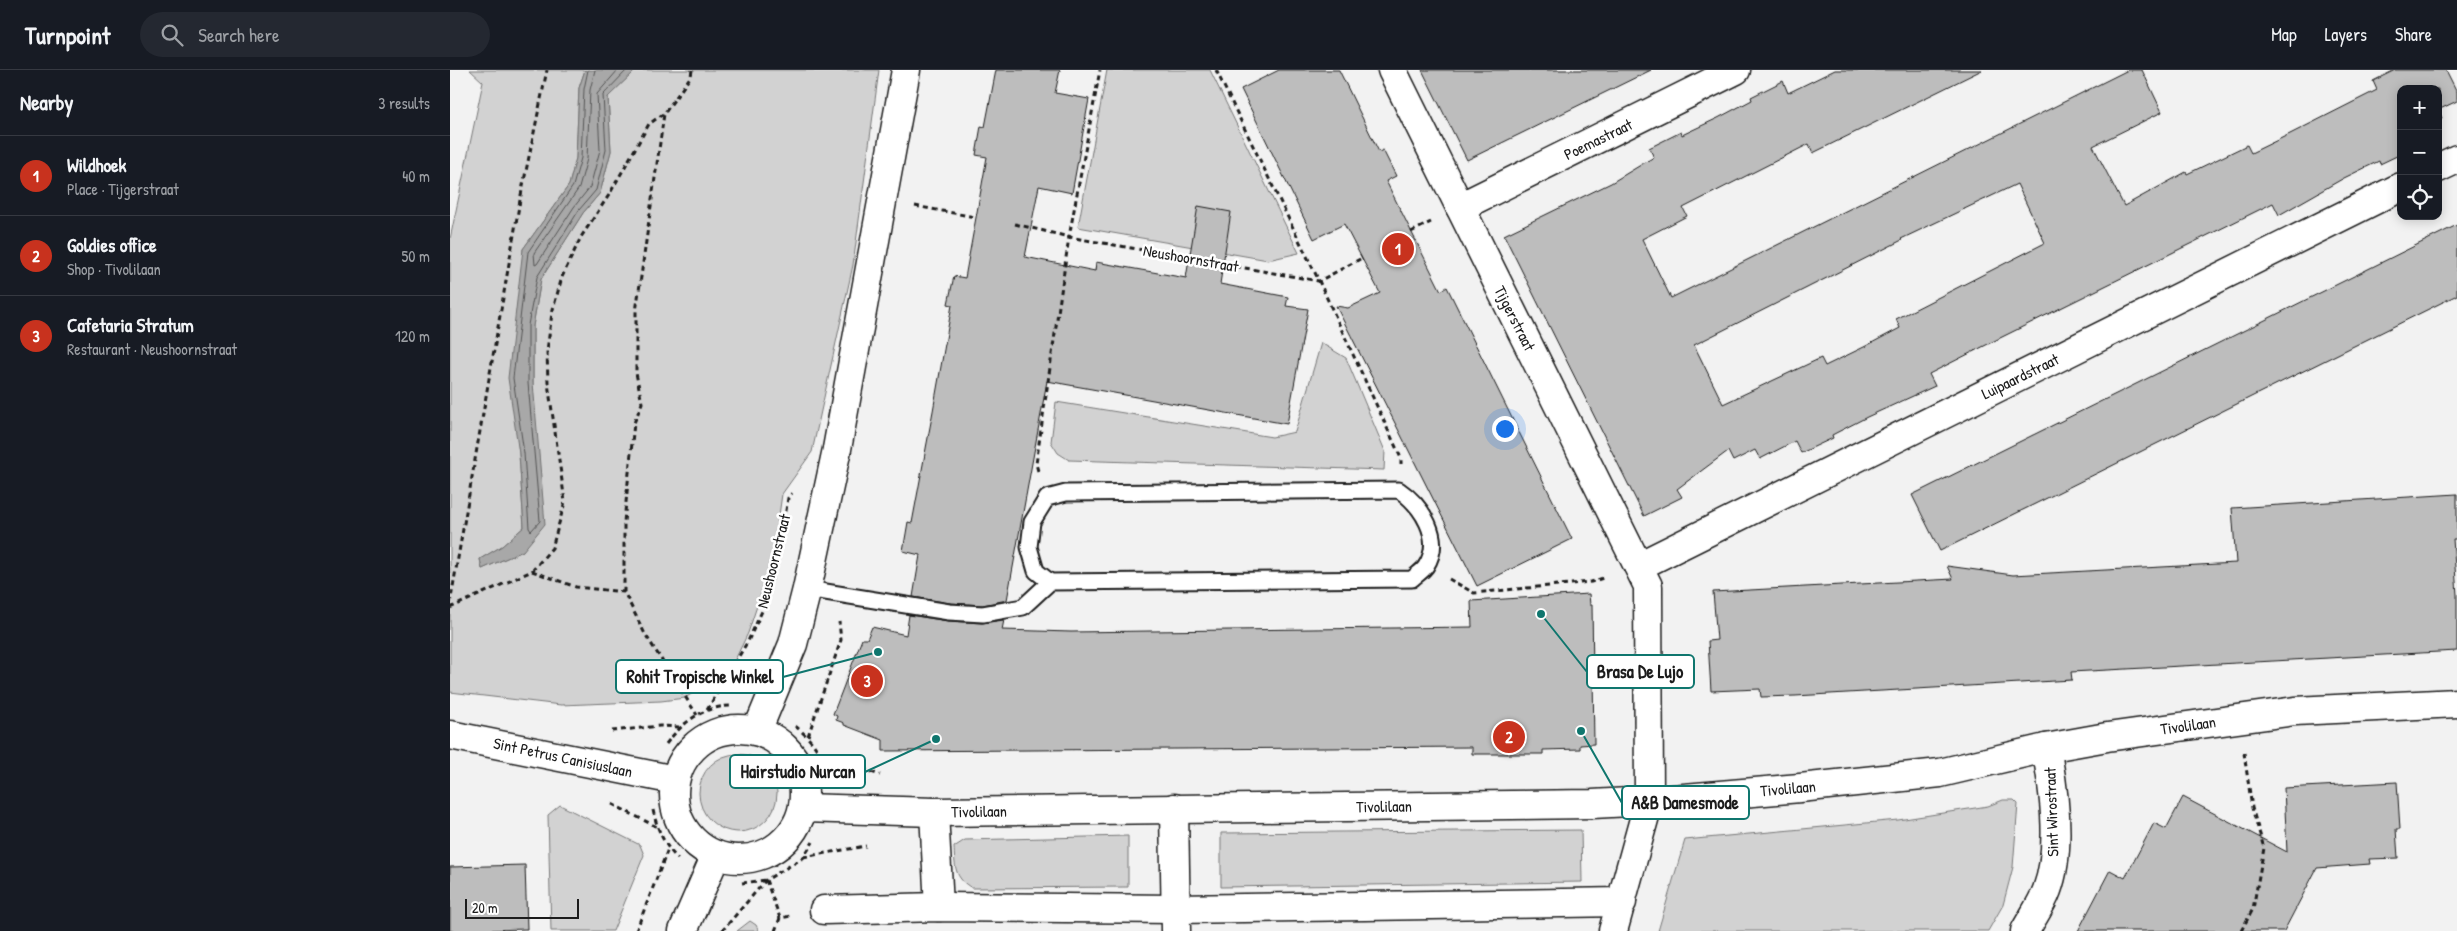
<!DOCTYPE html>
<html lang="en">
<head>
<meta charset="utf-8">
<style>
	body { margin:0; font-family:"Patrick Hand",sans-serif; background:#242831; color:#f1f3f6 }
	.controls { position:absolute; right:15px; top:15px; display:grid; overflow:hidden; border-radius:10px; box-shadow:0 2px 12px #0003 }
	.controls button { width:45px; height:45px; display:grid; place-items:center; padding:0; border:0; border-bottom:1px solid #363941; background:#171b24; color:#f1f3f6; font:25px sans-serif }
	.scale { position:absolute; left:15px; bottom:12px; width:114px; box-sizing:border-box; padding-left:5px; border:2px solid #1c1c1c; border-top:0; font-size:14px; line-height:18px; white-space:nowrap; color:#1c1c1c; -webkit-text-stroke:4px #fff; paint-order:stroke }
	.you { position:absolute; left:1054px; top:358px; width:18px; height:18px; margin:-12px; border:4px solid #fff; border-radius:50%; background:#1a73e8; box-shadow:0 0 0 8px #1a73e833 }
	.badge { display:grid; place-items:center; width:32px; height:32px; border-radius:50%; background:#c8321e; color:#fff; font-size:16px; font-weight:700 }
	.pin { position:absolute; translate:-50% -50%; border:2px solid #fff; box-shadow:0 1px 5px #0006 }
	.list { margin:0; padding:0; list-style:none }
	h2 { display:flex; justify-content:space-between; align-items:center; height:65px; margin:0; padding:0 20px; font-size:21px }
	h2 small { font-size:16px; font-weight:400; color:#9ea1a6 }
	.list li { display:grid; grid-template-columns:32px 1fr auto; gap:15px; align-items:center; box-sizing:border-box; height:80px; padding:0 20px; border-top:1px solid #363941 }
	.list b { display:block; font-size:19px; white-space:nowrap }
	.list p { margin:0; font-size:16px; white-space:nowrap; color:#9ea1a6 }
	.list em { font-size:16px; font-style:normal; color:#9ea1a6 }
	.icon { flex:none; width:28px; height:28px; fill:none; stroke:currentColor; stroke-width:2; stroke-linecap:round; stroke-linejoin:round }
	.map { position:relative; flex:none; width:2007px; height:861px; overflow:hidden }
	header { display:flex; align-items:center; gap:30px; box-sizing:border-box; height:70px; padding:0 25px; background:#171b24; border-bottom:1px solid #363941 }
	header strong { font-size:24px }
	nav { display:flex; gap:28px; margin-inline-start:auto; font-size:18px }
	.search { width:350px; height:45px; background:#242831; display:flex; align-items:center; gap:12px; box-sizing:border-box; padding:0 18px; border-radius:28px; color:#9ea1a6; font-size:19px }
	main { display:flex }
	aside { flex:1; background:#171b24 }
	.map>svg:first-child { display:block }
</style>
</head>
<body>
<header>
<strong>Turnpoint</strong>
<div class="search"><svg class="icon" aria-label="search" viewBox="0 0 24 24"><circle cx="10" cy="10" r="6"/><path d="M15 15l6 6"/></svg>Search here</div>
<nav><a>Map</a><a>Layers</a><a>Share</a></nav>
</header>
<main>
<aside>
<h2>Nearby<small>3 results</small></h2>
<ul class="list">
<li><span class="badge">1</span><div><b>Wildhoek</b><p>Place · Tijgerstraat</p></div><em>40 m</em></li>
<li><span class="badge">2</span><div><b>Goldies office</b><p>Shop · Tivolilaan</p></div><em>50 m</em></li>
<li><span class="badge">3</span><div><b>Cafetaria Stratum</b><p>Restaurant · Neushoornstraat</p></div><em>120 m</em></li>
</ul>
</aside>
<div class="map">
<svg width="2007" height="861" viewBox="0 0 2007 861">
	<rect width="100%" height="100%" fill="#f2f2f2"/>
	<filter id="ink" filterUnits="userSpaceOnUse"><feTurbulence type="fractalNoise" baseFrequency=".02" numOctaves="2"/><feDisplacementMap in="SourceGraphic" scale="10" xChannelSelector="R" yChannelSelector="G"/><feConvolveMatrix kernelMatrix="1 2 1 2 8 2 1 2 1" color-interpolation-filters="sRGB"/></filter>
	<g filter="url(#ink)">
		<!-- green -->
		<g fill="#d2d2d2" stroke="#777">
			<path d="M 20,0 L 135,0 L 129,18 L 126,88 L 119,115 L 73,179 L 69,384 L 74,457 L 52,476 L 30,489 L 32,499 L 73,481 L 83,313 L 83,256 L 91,209 L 133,143 L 150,123 L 161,81 L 158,26 L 186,0 L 429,0 L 403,195 L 362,382 L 332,424 L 323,488 L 298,563 L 280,600 L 235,628 L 211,631 L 111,635 L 0,622 L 0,169 L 33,12 Z"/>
			<path d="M 657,0 L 760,0 L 849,183 L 818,190 L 628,157 Z"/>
			<path d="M 871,273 L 896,288 L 935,381 L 934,400 L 619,390 L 608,383 L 601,372 L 606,332 L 822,367 L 845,362 Z"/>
			<circle cx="288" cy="723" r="39"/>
			<path d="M 1553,730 L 1564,730 L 1568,734 L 1563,797 L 1553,835 L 1538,861 L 1208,861 L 1235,770 L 1448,750 L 1538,736 Z"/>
			<path d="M 110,735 L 190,775 L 194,785 L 163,861 L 101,861 L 98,745 Z"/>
			<path d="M 1131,760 L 1132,812 L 771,817 L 771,763 Z"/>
			<path d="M 678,766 L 678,817 L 522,818 C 504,808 505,796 504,777 L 515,770 Z"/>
			<path d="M 300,851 L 306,855 L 309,861 L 287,861 Z"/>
		</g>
		<!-- water -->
		<path fill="#a8a8a8" stroke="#707070" d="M 135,0 L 186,0 L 158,27 L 161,81 L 150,123 L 133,143 L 91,209 L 83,256 L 83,313 L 95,454 L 73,481 L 32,499 L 30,489 L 52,476 L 74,457 L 69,384 L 58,308 L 73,179 L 119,115 L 126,88 L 129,18 Z"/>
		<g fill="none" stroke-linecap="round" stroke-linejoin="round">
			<!-- shore -->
			<g stroke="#545454" stroke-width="1">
				<path d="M 138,0 L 134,19 L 131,88 L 123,116 L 78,182 L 63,308 L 74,383 L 79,458 L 81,461 L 90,451 L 78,313 L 78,255 L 87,207 L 129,140 L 146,120 L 156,80 L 153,25 L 177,0"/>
				<path d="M 145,0 L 140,20 L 137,89 L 129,118 L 84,183 L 85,195 L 87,194 L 124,137 L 140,117 L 150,80 L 147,24 L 168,0"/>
			</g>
		</g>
		<!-- building -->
		<g fill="#bdbdbd" stroke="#1c1c1c" fill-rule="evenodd">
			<path d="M 546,0 L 610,0 L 605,23 L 639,29 L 622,123 L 589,116 L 575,187 L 645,201 L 646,192 L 736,208 L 748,136 L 781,142 L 770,214 L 838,227 L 836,236 L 858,239 L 837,354 L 597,311 L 557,530 L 532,535 L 500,533 L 463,527 L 470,485 L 453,481 L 458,452 L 462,453 L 483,341 L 502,235 L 498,234 L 504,206 L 515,208 L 537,87 L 526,85 L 531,56 L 535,57 Z"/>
			<path d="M 829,0 L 889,0 L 929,82 L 933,80 L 946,106 L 936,111 L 991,221 L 997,217 L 1122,469 L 1027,516 L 886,236 L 898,238 L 930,223 L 894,154 L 864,169 L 791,19 Z"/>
			<path d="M 972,0 L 1201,0 L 1017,90 Z"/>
			<path d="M 1385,0 L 1532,0 L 1363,83 L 1359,74 L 1233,138 L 1237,146 L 1192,169 L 1221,228 L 1678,0 L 1692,0 L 1712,42 L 1643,76 L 1674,136 L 1736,102 L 1737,104 L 1797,75 L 1801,83 L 1840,64 L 1927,20 L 1923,11 L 1945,0 L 1996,0 L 2007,22 L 2007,31 L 1988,40 L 1992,48 L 1988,50 L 1988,19 L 1951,19 L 1951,84 L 1930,94 L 1929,91 L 1894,108 L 1829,145 L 1823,133 L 1548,269 L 1479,304 L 1485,316 L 1417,347 L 1382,365 L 1383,368 L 1351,383 L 1345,371 L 1310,389 L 1305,380 L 1283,391 L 1278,381 L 1227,419 L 1232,427 L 1194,446 L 1054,165 L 1161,113 L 1204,87 L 1199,78 L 1231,62 L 1232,65 L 1268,48 L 1302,30 L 1301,27 L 1333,11 L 1338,23 ZM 1567,114 L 1595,173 L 1446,249 L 1450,258 L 1414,277 L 1375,296 L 1371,288 L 1273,334 L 1244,275 L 1452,170 L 1451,169 Z"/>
			<path d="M 2007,155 L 2007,225 L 1490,481 L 1462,425 Z"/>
			<path d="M 2007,424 L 2007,469 L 2003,469 L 2007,525 L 2007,581 L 1621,602 L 1622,610 L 1345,626 L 1311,627 L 1310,619 L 1261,621 L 1258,571 L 1267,570 L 1263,522 L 1503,509 L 1497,496 L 1563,505 L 1786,493 L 1782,438 Z"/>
			<path d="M 1139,524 L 1140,535 L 1142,535 L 1144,674 L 1130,675 L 1130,679 L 1093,680 L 1093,684 L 1022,684 L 1022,677 L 433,681 L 433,670 L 394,655 L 394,653 L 386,650 L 387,646 L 383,644 L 412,569 L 417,569 L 422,557 L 456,565 L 459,545 L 498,551 L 532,553 L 554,550 L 552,560 L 621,562 L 1022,557 L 1021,531 Z"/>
			<path d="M 1947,712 L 1950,759 L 1946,759 L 1948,788 L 1919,789 L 1920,794 L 1867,798 L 1834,861 L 1628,861 L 1660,800 L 1675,808 L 1704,753 L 1716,759 L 1733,727 L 1837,782 L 1834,718 Z"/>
			<path d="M 75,795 L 77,859 L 0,861 L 0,797 Z"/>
		</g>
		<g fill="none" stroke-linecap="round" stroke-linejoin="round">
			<defs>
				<path id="service" d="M 357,519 L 499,542 L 533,544 L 573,537 L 600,512 L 962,509 C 966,505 973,501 976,496 C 994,468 971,435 949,420 L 616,423 L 597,428 L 582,452 L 579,477 L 586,501 L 600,512"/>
				<g id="minor">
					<path d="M 942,0 L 1198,516 L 1199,731 L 1163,861"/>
					<path d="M 1988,98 L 2007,89"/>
					<path d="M 1010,137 L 1286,0"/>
					<path d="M 1189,496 L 1951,117"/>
					<path d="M 724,738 L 726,861"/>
					<path d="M 484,742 L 489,837"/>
					<path d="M 374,840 L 489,837 L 726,839 L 1172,832"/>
					<path d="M 1575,861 C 1582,848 1592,834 1597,820 C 1612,780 1604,719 1596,678"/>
				</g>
				<g id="tertiary">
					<path d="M 307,661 L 343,574 L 357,519 L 387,379 L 456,0"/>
					<path d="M 233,861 L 266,785"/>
				</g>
				<g id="secondary">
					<circle cx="289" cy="724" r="65"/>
					<path d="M 0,665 L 225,710"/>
					<path d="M 353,738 L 484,742 L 1142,734 L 1199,731 L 1350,718 L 1490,703 L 1596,678 L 1657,667 L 1845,641 L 2007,633"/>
				</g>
			</defs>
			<!-- service casing -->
			<use href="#service" stroke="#1c1c1c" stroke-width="19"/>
			<!-- minor casing -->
			<use href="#minor" stroke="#1c1c1c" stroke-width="31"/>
			<!-- tertiary casing -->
			<use href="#tertiary" stroke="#1c1c1c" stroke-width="31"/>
			<!-- secondary casing -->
			<use href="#secondary" stroke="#1c1c1c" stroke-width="31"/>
			<!-- path -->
			<g stroke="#1c1c1c" stroke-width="3" stroke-dasharray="5 4" stroke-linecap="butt">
				<path d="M 242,0 L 241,6 L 214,44 L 186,242 L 186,303 L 192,333 L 184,353 L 174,452 L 174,522 L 195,564 L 247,645"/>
				<path d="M 766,0 L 869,211 L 951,388 L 951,394"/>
				<path d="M 465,136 L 525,147"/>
				<path d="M 565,154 L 619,167 L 869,211 L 912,188"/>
				<path d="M 961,162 L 981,152"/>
				<path d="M 588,401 L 586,394 L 619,167 L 650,0"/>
				<path d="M 333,459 L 338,428 L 342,423"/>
				<path d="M 82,501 L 126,517 L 174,522"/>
				<path d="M 999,509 L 1024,523 L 1141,512 L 1156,507"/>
				<path d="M 0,534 L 70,130 L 97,0"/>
				<path d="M 0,538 L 82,501 L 102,478 L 115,432 L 98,313 L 97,281 L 102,243 L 112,207 L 131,167 L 159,125 L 199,54 L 213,44"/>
				<path d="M 257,640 L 298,571 L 313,539 L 323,505"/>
				<path d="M 345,656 C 362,669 373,685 377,706"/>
				<path d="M 162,661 L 210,656 L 229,657"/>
				<path d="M 358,666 L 391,570 L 389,552"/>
				<path d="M 216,674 C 232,653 253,636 281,636"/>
				<path d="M 370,684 L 430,705"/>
				<path d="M 162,734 L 207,757"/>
				<path d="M 203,740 C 207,759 214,775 228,789"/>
				<path d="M 353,787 L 416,776"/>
				<path d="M 316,810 L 330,848 L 341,846"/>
				<path d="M 292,813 L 316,810"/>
				<path d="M 186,861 L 218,779"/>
				<path d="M 272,861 L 316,810 L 353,788 L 363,772"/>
				<path d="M 325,861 L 330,848"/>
				<path d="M 1791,861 L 1803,839 L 1814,778 L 1802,738 L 1794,683"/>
			</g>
			<!-- service -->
			<use href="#service" stroke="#fff" stroke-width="15"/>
			<!-- minor -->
			<use href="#minor" stroke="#fff" stroke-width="28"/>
			<!-- tertiary -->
			<use href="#tertiary" stroke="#fff" stroke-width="28"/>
			<!-- secondary -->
			<use href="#secondary" stroke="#fff" stroke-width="28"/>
		</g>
	</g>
	<g text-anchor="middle" stroke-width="5" stroke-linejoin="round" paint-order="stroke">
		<!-- street labels -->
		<g font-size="16" fill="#1c1c1c" stroke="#fff">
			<text transform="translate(1148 69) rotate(-26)" y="6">Poemastraat</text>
			<text transform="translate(741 188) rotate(10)" y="6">Neushoornstraat</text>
			<text transform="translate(1065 248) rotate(63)" y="6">Tijgerstraat</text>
			<text transform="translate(1570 306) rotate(-26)" y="6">Luipaardstraat</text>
			<text transform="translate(323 491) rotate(-76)" y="6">Neushoornstraat</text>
			<text transform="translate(1738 655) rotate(-8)" y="6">Tivolilaan</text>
			<text transform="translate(113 687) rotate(12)" y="6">Sint Petrus Canisiuslaan</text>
			<text transform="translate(1338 718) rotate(-5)" y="6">Tivolilaan</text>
			<text transform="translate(934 736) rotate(-1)" y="6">Tivolilaan</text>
			<text transform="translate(529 741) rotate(-1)" y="6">Tivolilaan</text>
			<text transform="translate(1601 742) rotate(-92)" y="6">Sint Wirostraat</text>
		</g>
	</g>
	<!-- callouts -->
	<path fill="none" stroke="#0f766e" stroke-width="2" d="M1091 544L1137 602M428 582L333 607M486 669L415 702M1131 661L1172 733"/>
	<g fill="#0f766e" stroke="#fff" stroke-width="2">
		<circle cx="1091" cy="544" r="5"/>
		<circle cx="428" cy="582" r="5"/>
		<circle cx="486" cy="669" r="5"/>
		<circle cx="1131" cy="661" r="5"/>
	</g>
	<g fill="#fff" stroke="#0f766e" stroke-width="2">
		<rect x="1137" y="585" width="107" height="33" rx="5"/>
		<rect x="166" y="590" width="167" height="33" rx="5"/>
		<rect x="280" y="685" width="135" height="33" rx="5"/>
		<rect x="1172" y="716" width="127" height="33" rx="5"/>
	</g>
	<g font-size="18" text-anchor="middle" font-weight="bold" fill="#1c1c1c">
		<text x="1190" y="608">Brasa De Lujo</text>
		<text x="250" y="613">Rohit Tropische Winkel</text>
		<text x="348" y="708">Hairstudio Nurcan</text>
		<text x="1235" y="739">A&amp;B Damesmode</text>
	</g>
</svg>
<div class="controls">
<button>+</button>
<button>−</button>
<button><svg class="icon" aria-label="locate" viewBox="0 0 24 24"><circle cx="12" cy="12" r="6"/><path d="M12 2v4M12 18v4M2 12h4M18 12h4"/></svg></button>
</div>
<div class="scale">20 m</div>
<div class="you"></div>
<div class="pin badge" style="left:948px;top:179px">1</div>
<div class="pin badge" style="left:1059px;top:667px">2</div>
<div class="pin badge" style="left:417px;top:611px">3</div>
</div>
</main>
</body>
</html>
